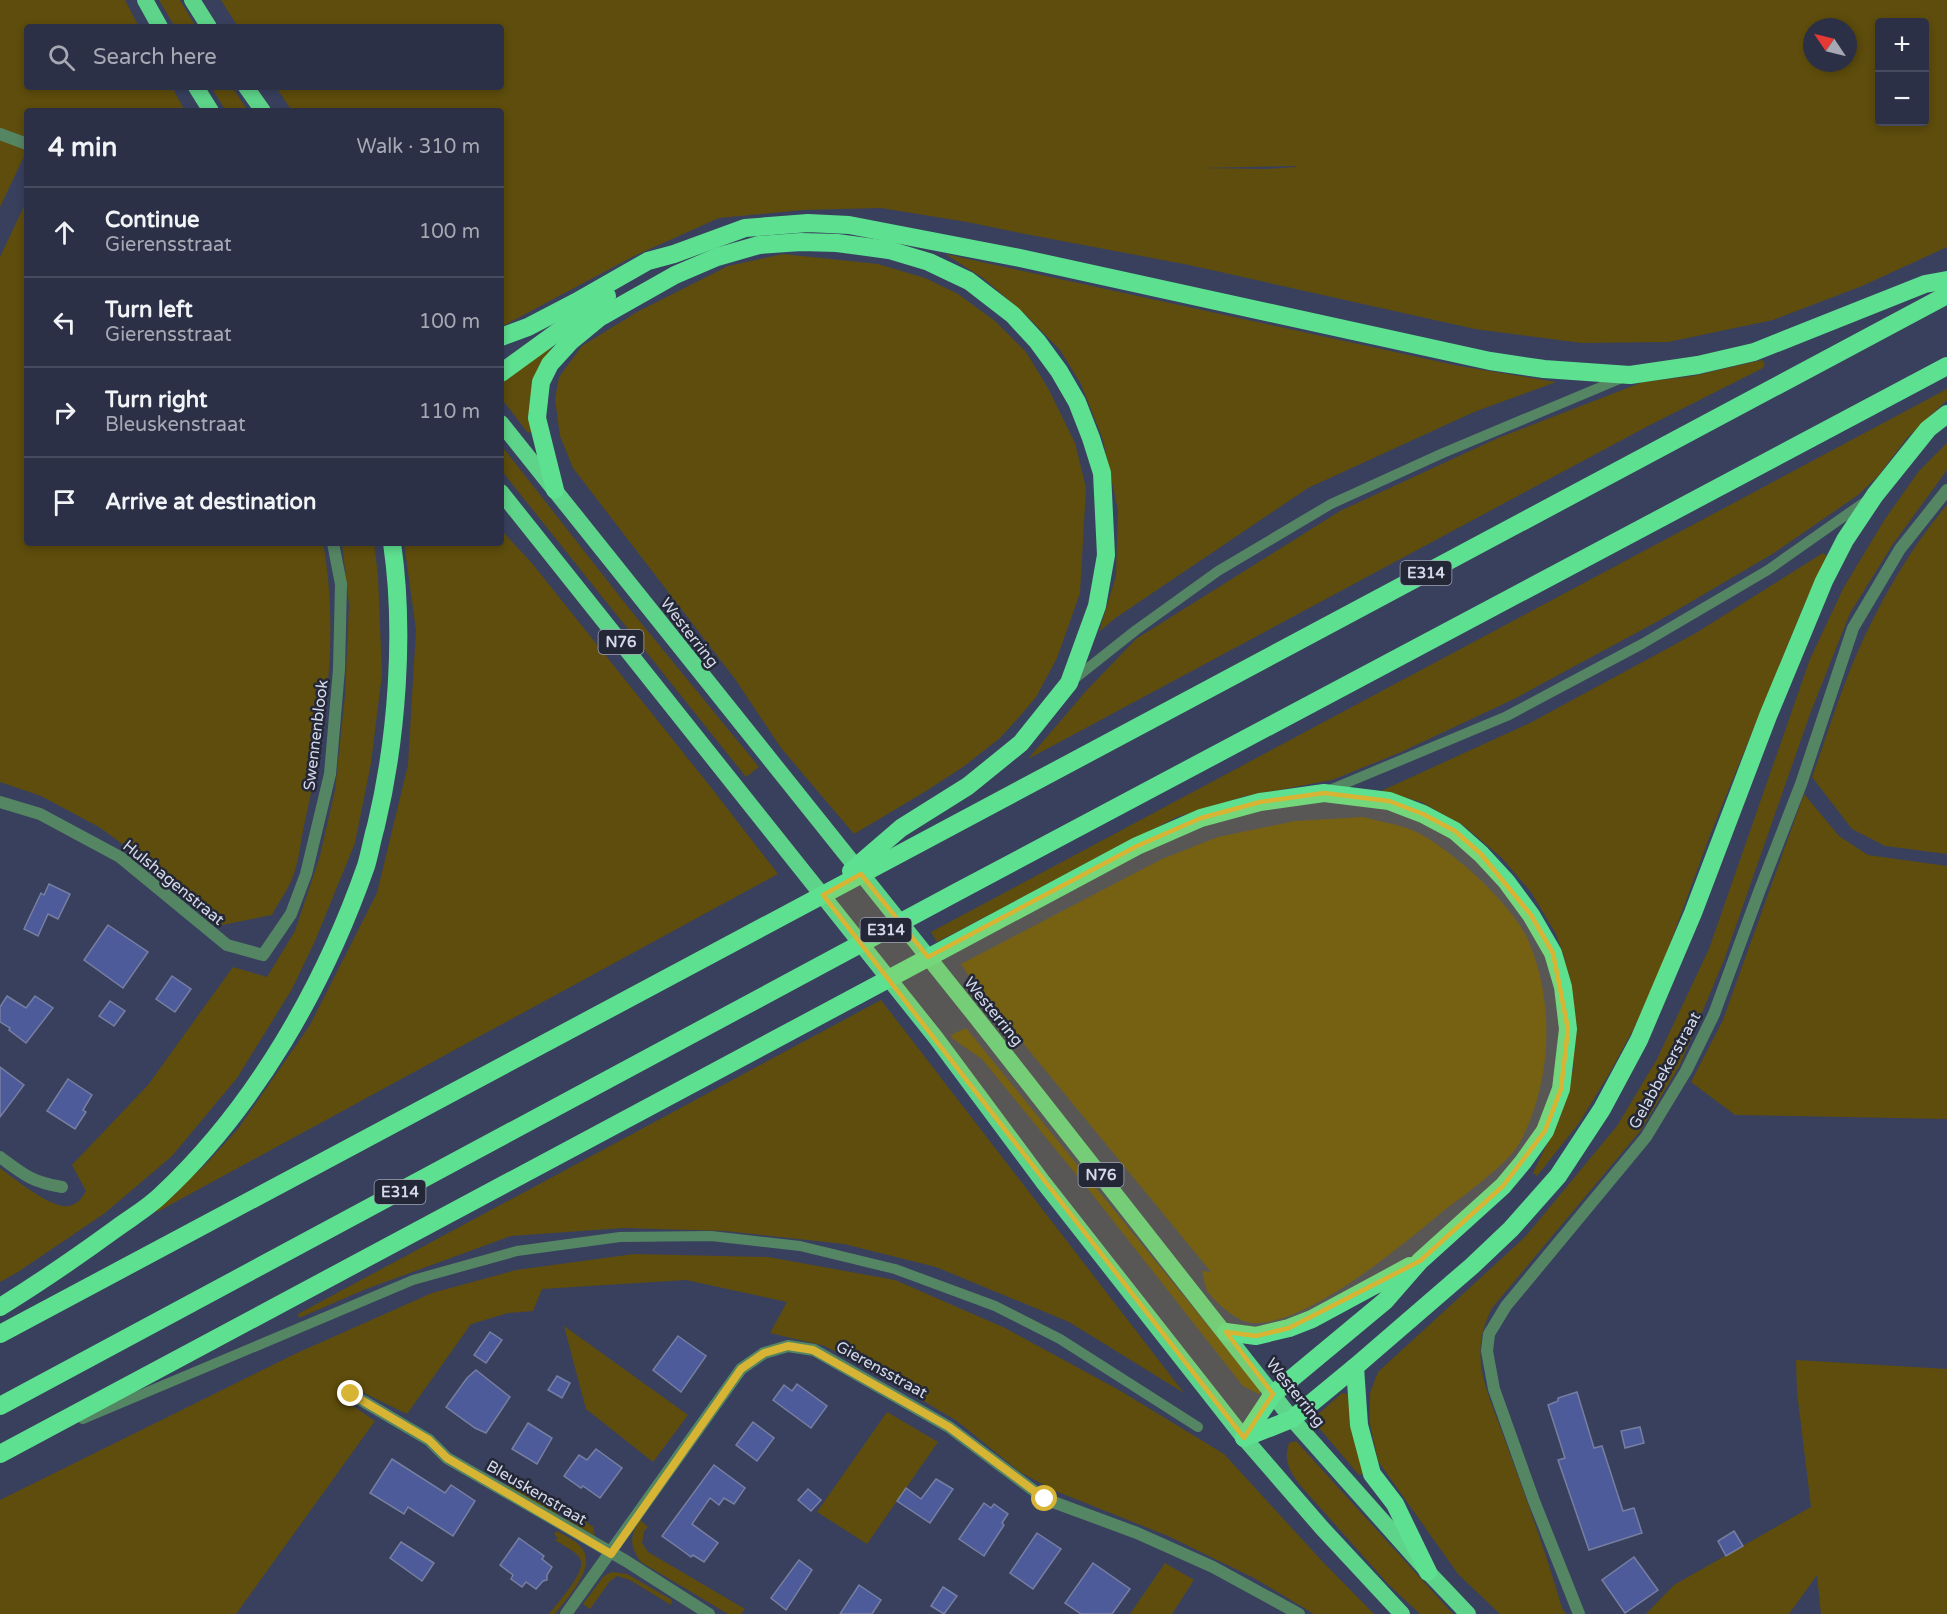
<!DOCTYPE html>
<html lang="en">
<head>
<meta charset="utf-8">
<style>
	body { margin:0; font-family:"Varela Round",sans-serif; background:#33384d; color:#f1f3f6 }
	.controls { position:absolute; right:18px; top:18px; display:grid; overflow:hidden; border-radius:6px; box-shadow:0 3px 9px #0003 }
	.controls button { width:54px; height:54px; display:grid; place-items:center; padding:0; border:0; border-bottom:2px solid #474b5f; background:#2b3046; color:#f1f3f6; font:30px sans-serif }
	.compass { position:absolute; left:1803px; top:18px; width:54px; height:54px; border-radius:50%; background:#2b3046; box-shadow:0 3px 9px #0003; rotate:305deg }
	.stop { position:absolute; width:18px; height:18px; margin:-14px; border:4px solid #d7b434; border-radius:50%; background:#fff }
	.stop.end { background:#d7b434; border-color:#fff; box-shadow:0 2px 6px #0008 }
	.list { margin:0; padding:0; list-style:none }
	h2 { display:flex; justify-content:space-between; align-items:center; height:78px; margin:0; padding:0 24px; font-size:26px }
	h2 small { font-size:20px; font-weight:400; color:#a6a9b3 }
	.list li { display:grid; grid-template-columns:39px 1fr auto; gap:18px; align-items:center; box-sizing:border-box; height:90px; padding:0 24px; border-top:2px solid #474b5f }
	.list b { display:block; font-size:22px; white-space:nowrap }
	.list p { margin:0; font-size:20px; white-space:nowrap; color:#a6a9b3 }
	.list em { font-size:20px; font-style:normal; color:#a6a9b3 }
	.icon { flex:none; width:33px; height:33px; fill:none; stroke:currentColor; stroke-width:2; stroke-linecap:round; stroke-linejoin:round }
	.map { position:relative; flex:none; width:1947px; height:1614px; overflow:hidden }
	.search { position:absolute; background:#2b3046; box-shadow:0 3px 9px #0003; left:24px; top:24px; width:480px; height:66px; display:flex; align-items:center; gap:15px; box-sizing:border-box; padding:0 21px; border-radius:6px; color:#a6a9b3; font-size:22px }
	.panel { position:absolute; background:#2b3046; box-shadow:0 3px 9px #0003; left:24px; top:108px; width:480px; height:438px; border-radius:6px }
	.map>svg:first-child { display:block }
</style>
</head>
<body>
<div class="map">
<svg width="1947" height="1614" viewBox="0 0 1947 1614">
	<rect width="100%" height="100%" fill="#39405e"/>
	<!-- green -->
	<g fill="#5e4d0c" fill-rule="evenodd">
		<path d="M 0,0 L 125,0 L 139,27 L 27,27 L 27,87 L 172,87 L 185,111 L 27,111 L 27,150 L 0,207 Z"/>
		<path d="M 159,0 L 180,0 L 196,27 L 175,27 Z"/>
		<path d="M 221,0 L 1947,0 L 1947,247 L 1862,286 L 1773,320 L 1668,342 L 1582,343 L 1475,329 L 1189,265 L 1020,233 L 967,222 L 881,208 L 803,210 L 719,218 L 634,256 L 501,327 L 501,111 L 292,111 L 276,87 L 501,87 L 501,27 L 238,27 ZM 1880,22 L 1924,22 L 1924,122 L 1880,122 ZM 1812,27 L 1848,27 L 1848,63 L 1812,63 ZM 1296,167 L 1266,169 L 1200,168 L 1296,166 Z"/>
		<path d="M 211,87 L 232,87 L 248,111 L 226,111 Z"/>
		<path d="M 27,200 L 27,543 L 323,543 C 340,635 325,731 305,821 C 301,838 299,863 292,879 C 287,891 278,903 272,915 L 222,925 L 147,862 L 99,827 L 41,796 L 0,782 L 0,257 Z"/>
		<path d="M 783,254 L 878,264 L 925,278 L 958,294 L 995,321 L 1026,352 L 1048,388 L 1075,443 L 1086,488 L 1080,593 L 1057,658 L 1036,697 L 1020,716 L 1000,738 L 963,767 L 923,793 L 854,834 L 781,748 L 735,679 L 573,468 L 560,436 L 555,399 L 559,377 L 582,346 L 637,312 L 728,266 Z"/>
		<path d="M 945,254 L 1459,366 L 1556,382 L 1474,412 L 1308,488 L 1114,619 L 1099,632 L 1116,576 L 1118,510 L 1103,440 L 1081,384 L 1060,350 L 1026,315 L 983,278 Z"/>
		<path d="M 550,345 L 552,347 L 539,367 L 532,431 L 528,433 L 501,398 L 501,384 Z"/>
		<path d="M 1762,360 L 1765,364 L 1763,368 L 1648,426 L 1028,759 L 1086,691 L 1136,639 L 1340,511 L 1498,438 L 1643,382 L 1693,376 Z"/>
		<path d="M 1947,389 L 1947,400 L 1907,438 L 1878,476 L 1858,495 L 1774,553 L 1660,620 L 1514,699 L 1399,753 L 1332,780 L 1245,796 L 1177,817 L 937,942 L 931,932 Z"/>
		<path d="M 1947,443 L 1947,470 L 1893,544 L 1850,613 L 1810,714 L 1724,960 L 1680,1065 L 1641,1130 L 1492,1308 C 1482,1329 1479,1341 1481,1365 C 1483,1386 1499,1422 1506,1443 C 1526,1498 1546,1553 1562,1608 L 1566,1614 L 1500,1614 L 1458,1574 L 1378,1461 L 1370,1424 L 1370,1393 L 1378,1372 L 1525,1237 L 1617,1126 L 1657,1059 L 1709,949 L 1810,659 L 1844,587 L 1885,519 L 1919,471 Z"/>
		<path d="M 501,445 L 628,607 L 759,767 L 746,777 L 501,470 Z"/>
		<path d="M 1947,505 L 1947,854 L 1885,846 L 1852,829 L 1812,777 C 1827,736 1840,692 1858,651 C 1881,600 1910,548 1947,505 Z"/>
		<path d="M 501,530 L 531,562 L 713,790 L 778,874 L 157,1212 L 155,1208 L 204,1166 L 238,1129 L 310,1025 L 377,893 L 408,765 L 416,630 L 404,543 L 501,543 Z"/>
		<path d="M 342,543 L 374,543 L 378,576 L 382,674 L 371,763 L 355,843 L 315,941 L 292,989 L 237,1078 L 172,1156 L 105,1213 L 18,1272 L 0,1282 L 0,1168 C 15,1179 51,1209 69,1206 C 78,1204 82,1198 86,1191 L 72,1165 L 148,1085 L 233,967 L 267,977 L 295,931 L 320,856 L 335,790 L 345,696 L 349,605 Z"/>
		<path d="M 1823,553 L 1827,556 L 1804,605 L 1710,835 L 1663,963 L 1634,1028 L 1609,1074 L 1579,1123 L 1537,1176 L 1533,1173 L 1561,1115 L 1573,1070 L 1575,1018 L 1564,956 L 1556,934 L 1531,892 L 1502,858 L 1464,826 L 1421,802 L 1381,791 L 1530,723 L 1696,633 Z"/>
		<path d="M 1804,794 L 1839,836 L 1868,855 L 1947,866 L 1947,1119 L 1735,1115 L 1691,1082 L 1723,1020 Z"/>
		<path d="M 1364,817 C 1380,822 1397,824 1412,830 C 1431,838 1449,853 1465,866 C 1485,883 1519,917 1529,942 C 1555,1005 1552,1083 1519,1144 C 1507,1165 1461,1197 1441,1213 C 1400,1247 1306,1326 1252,1323 C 1238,1322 1217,1304 1208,1292 C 1205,1287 1204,1278 1202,1271 L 1211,1272 L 972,981 L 961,964 L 1162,859 L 1218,837 L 1295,821 Z"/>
		<path d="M 881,1000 L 1184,1393 L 1069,1322 L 936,1267 L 844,1244 L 726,1231 L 623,1228 L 511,1236 L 366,1289 L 299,1318 L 298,1314 Z"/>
		<path d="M 966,1028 L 1261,1391 L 1259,1394 L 1243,1386 L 1096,1199 L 982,1059 L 953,1039 L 951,1035 Z"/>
		<path d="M 634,1254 L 768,1257 L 895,1280 L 1005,1328 L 1119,1390 L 1224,1454 L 1322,1561 L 1374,1614 L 1314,1614 L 1254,1578 L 1168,1536 L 1053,1490 L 1020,1472 L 957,1421 L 892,1382 L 825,1346 L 770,1333 L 787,1302 L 686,1280 L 542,1289 L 533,1311 L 508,1313 L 471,1324 L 407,1414 L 354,1388 L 344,1400 L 375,1421 L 236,1614 L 0,1614 L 0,1500 L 297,1353 L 432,1293 L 516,1270 Z"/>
		<path d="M 564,1326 L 688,1415 L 653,1462 L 586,1409 Z"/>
		<path d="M 1796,1360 L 1947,1369 L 1947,1614 L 1821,1614 L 1817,1575 L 1789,1614 L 1646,1614 L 1674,1585 L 1811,1507 L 1797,1392 Z"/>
		<path d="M 1342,1393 L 1347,1394 L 1350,1404 L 1363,1474 L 1359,1475 L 1314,1422 L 1314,1418 Z"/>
		<path d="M 887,1412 L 938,1442 L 867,1544 L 817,1512 Z"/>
		<path d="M 1296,1441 L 1453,1614 L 1420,1614 L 1388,1584 L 1300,1485 C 1290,1471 1283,1461 1289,1443 Z"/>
		<path d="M 506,1472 L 556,1500 L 560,1508 L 558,1516 L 507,1486 Z"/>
		<path d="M 568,1508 L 593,1527 L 595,1536 L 568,1522 L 566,1518 Z"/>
		<path d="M 640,1520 L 648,1527 L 644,1531 L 642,1543 L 648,1552 L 745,1609 L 741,1614 L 728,1614 L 641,1562 C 630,1548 629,1535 640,1520 Z"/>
		<path d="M 557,1531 C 564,1535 575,1540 581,1547 C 598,1567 567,1598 555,1614 L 549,1614 C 557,1603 590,1569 579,1557 C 574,1550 562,1545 555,1540 L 558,1538 L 554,1534 Z"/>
		<path d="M 1165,1563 L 1194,1580 L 1172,1614 L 1130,1614 Z"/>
		<path d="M 612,1572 L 627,1574 L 672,1600 L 671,1605 L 630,1580 L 617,1576 L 610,1581 L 590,1609 L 583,1604 L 604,1576 Z"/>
	</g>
	<!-- building -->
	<g fill="#4e5b9b" stroke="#767fa1" stroke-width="1.5">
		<path d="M 49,884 L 70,894 L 58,919 L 48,914 L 38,936 L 24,929 L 41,893 L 44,895 Z"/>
		<path d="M 108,925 L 148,952 L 123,988 L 84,960 Z"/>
		<path d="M 172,976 L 191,989 L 175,1012 L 156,999 Z"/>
		<path d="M 7,996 L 26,1008 L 35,996 L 53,1008 L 26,1043 L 9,1030 L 10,1028 L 0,1022 L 0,1007 Z"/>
		<path d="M 110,1001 L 125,1011 L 114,1026 L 99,1016 Z"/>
		<path d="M 0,1067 L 24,1085 L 0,1117 Z"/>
		<path d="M 68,1079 L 92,1095 L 83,1110 L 86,1112 L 75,1129 L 47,1111 Z"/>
		<path d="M 490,1332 L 502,1340 L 486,1363 L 474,1355 Z"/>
		<path d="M 678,1336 L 706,1356 L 681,1392 L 653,1370 Z"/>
		<path d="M 476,1370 L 510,1397 L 486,1433 L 475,1428 L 446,1407 L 467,1378 Z"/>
		<path d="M 557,1376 L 570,1383 L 562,1398 L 548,1390 Z"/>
		<path d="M 797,1384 L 827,1406 L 811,1428 L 773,1400 L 784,1385 L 792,1391 Z"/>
		<path d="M 1577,1392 L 1594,1448 L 1602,1446 L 1623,1511 L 1634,1508 L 1642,1533 L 1589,1550 L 1558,1460 L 1565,1458 L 1548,1405 L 1558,1401 L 1558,1398 Z"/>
		<path d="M 753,1422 L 774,1438 L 757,1461 L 736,1445 Z"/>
		<path d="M 528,1423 L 552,1438 L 537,1464 L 512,1449 Z"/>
		<path d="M 1640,1427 L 1644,1443 L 1625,1448 L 1621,1431 Z"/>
		<path d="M 596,1449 L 622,1468 L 600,1498 L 583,1486 L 581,1488 L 564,1476 L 579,1455 L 587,1460 Z"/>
		<path d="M 392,1459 L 445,1493 L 451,1485 L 475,1501 L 453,1536 L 408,1507 L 404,1514 L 370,1493 Z"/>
		<path d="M 714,1465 L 745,1488 L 734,1504 L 724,1498 L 719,1505 L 710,1498 L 692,1524 L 718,1543 L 704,1562 L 693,1555 L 691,1557 L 683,1551 L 662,1536 Z"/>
		<path d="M 936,1479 L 953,1489 L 930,1523 L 897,1501 L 906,1488 L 921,1499 Z"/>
		<path d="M 808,1489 L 821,1500 L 811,1511 L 798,1500 Z"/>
		<path d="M 984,1503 L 991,1508 L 994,1504 L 1008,1514 L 1002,1523 L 1004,1525 L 984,1556 L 959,1539 Z"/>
		<path d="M 1734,1531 L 1743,1546 L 1726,1556 L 1718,1541 Z"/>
		<path d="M 1037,1533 L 1061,1549 L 1033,1589 L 1010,1573 Z"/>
		<path d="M 519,1538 L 544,1556 L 542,1559 L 552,1567 L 547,1575 L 547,1580 L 543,1581 L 536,1589 L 526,1582 L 522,1587 L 511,1579 L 513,1575 L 500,1565 Z"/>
		<path d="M 401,1542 L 434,1563 L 422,1581 L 390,1558 Z"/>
		<path d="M 1634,1557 L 1658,1590 L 1625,1613 L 1602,1580 Z"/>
		<path d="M 799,1560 L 812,1570 L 786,1610 L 771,1598 Z"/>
		<path d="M 1093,1563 L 1130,1589 L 1112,1614 L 1081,1614 L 1065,1603 Z"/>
		<path d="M 859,1585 L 881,1600 L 872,1614 L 840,1614 Z"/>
		<path d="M 943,1587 L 957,1596 L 944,1614 L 931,1606 Z"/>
	</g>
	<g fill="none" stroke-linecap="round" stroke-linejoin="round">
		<!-- service -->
		<g stroke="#558664" stroke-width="10">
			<path d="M 1073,680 L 1136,630 L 1218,571 L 1331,504 L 1443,453 L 1622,378"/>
			<path d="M 1327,791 L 1507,716 L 1642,644 L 1768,570 L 1866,501"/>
			<path d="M 83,1419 L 413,1280 L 517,1251 L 620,1237 L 711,1236 L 800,1246 L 895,1269 L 995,1306 L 1060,1339 L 1198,1427"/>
		</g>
		<!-- minor -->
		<g stroke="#558664" stroke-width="12">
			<path d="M 0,134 L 27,144"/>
			<path d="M 0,802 L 40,814 L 120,857 L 227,945 L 263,955 L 291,914 L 306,874 L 330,774 L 339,669 L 341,584 L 333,543"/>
			<path d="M 0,1157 C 24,1175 32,1182 62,1187"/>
			<path d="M 351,1394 L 429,1440 L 447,1458 L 626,1561 L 709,1614"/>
			<path d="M 566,1614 L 741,1369 L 764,1353 L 788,1346 L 814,1350 L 949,1427 L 1045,1499 L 1137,1533 L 1213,1567 L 1299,1614"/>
			<path d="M 1579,1614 L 1534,1501 L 1494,1389 L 1487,1351 L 1489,1334 L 1506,1306 L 1646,1137 L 1686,1071 L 1714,1014 L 1759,892 L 1801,784 L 1853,628 L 1900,549 L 1947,490"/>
		</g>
		<!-- trunk -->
		<g stroke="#5dd489" stroke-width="16">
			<path d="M 145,0 L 160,27"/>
			<path d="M 192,0 L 209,27"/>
			<path d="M 196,87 L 211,111"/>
			<path d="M 246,87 L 263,111"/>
			<path d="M 501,423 L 976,1017 L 1292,1419 L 1428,1572 L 1468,1614"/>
			<path d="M 501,492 L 936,1038 L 1043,1182 L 1244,1438 L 1322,1528 L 1402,1614"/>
		</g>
		<!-- motorway -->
		<g stroke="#5de08f" stroke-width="18">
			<path d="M 501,337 L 528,327 L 576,302 L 648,261 L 674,254 L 745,228 L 808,223 L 849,225 L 1020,258 L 1490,361 L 1544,369 L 1630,375 L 1698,365 L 1754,352 L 1925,284 L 1947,280"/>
			<path d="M 501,373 L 607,296"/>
			<path d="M 555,490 L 537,418 L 541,382 L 550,364 L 571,341 L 599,318 L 675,275 L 717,257 L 759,245 L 801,242 L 837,243 L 889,250 L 929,262 L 969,281 L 1013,315 L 1037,341 L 1059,371 L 1077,402 L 1091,438 L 1102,473 L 1106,555 L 1097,606 L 1069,683 L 1021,743 L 968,786 L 901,828 L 851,871"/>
			<path d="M 0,1307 C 39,1283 77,1257 114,1230 C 130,1218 148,1208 162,1194 C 255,1107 324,986 366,866 C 370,853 372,839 376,826 C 397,739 405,631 392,543"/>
			<path d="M 1226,1332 L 1256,1336 L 1289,1328 L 1312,1319 L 1410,1266"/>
			<path d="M 0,1334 L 1947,295"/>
			<path d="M 1355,1367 L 1359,1425 L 1372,1474 L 1395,1504 L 1428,1572"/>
			<path d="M 0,1406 L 957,892 L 1947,366"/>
			<path d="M 1244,1438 L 1292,1419 L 1355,1367 L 1472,1266 L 1511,1229 L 1558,1176 L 1602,1109 L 1639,1040 L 1693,913 L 1768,716 L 1824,581 L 1845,540 L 1875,495 L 1928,429 L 1947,414"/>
			<path d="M 0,1454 L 1137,846 L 1201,818 L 1260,802 L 1324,793 L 1389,801 L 1423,814 L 1455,831 L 1481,854 L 1506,881 L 1531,915 L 1553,953 L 1563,987 L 1568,1029 L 1561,1089 L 1545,1131 L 1523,1162 L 1503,1186 L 1420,1261 L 1385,1301 L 1273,1394 L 1244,1438"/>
		</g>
	</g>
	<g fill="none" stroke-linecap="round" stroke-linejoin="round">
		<!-- route -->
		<path stroke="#d7b434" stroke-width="8" d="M 351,1394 L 429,1440 L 447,1458 L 611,1554 L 741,1369 L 764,1353 L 788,1346 L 813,1350 L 949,1427 L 1045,1499"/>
	</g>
	<!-- marked area -->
	<path fill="#d7b434" fill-opacity="0.2" stroke="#d7b434" stroke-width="4.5" stroke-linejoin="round" d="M 1324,793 L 1389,801 L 1423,814 L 1455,831 L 1481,854 L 1531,915 L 1553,953 L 1568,1029 L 1561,1089 L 1545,1131 L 1503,1186 L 1420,1261 L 1289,1328 L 1256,1336 L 1226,1332 L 1273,1394 L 1244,1438 L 823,895 L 861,874 L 928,957 L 1137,846 L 1201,818 L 1260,802 Z"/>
	<g text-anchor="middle" stroke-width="5" stroke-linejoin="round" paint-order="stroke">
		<!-- shield labels -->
		<g fill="#242836" stroke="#9ea3b4" stroke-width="1.5">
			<rect x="1400.5" y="561" width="51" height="24" rx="4.5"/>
			<rect x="598.5" y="630" width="45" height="24" rx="4.5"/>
			<rect x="860.5" y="918" width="51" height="24" rx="4.5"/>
			<rect x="1078.5" y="1163" width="45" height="24" rx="4.5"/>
			<rect x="374.5" y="1180" width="51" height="24" rx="4.5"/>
		</g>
		<g font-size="15" font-weight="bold" fill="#d3d8ea">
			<text x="1426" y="578">E314</text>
			<text x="621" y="647">N76</text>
			<text x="886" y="935">E314</text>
			<text x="1101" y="1180">N76</text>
			<text x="400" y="1197">E314</text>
		</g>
		<!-- street labels -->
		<g font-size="16" fill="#d3d8ea" stroke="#242836">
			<text transform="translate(690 632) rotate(52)" y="6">Westerring</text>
			<text transform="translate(315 735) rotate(-83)" y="6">Swennenblook</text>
			<text transform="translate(174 882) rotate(39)" y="6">Hulshagenstraat</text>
			<text transform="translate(994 1011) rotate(51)" y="6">Westerring</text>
			<text transform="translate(1664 1070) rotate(-61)" y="6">Gelabbekerstraat</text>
			<text transform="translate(882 1369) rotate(29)" y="6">Gierensstraat</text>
			<text transform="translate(1296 1392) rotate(51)" y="6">Westerring</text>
			<text transform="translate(537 1492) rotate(30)" y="6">Bleuskenstraat</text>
		</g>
	</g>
</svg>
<div class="controls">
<button>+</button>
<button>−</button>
</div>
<svg class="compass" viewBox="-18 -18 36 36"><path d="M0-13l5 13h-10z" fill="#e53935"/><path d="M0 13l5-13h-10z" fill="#a6a9b3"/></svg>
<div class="stop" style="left:1045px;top:1499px"></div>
<div class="stop end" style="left:351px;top:1394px"></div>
<div class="search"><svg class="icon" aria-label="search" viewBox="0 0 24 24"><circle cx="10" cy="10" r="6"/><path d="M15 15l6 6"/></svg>Search here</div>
<section class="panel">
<h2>4 min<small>Walk · 310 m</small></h2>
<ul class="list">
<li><svg class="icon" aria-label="ahead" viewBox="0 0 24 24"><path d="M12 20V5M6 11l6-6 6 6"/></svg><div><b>Continue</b><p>Gierensstraat</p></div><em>100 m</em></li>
<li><svg class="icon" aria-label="left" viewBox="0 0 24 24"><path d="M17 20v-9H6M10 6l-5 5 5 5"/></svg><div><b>Turn left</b><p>Gierensstraat</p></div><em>100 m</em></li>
<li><svg class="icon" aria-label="right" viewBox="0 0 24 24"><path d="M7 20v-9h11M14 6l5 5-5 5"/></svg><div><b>Turn right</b><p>Bleuskenstraat</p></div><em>110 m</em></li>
<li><svg class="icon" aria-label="arrive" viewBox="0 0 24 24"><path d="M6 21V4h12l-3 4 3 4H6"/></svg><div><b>Arrive at destination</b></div></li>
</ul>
</section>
</div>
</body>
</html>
